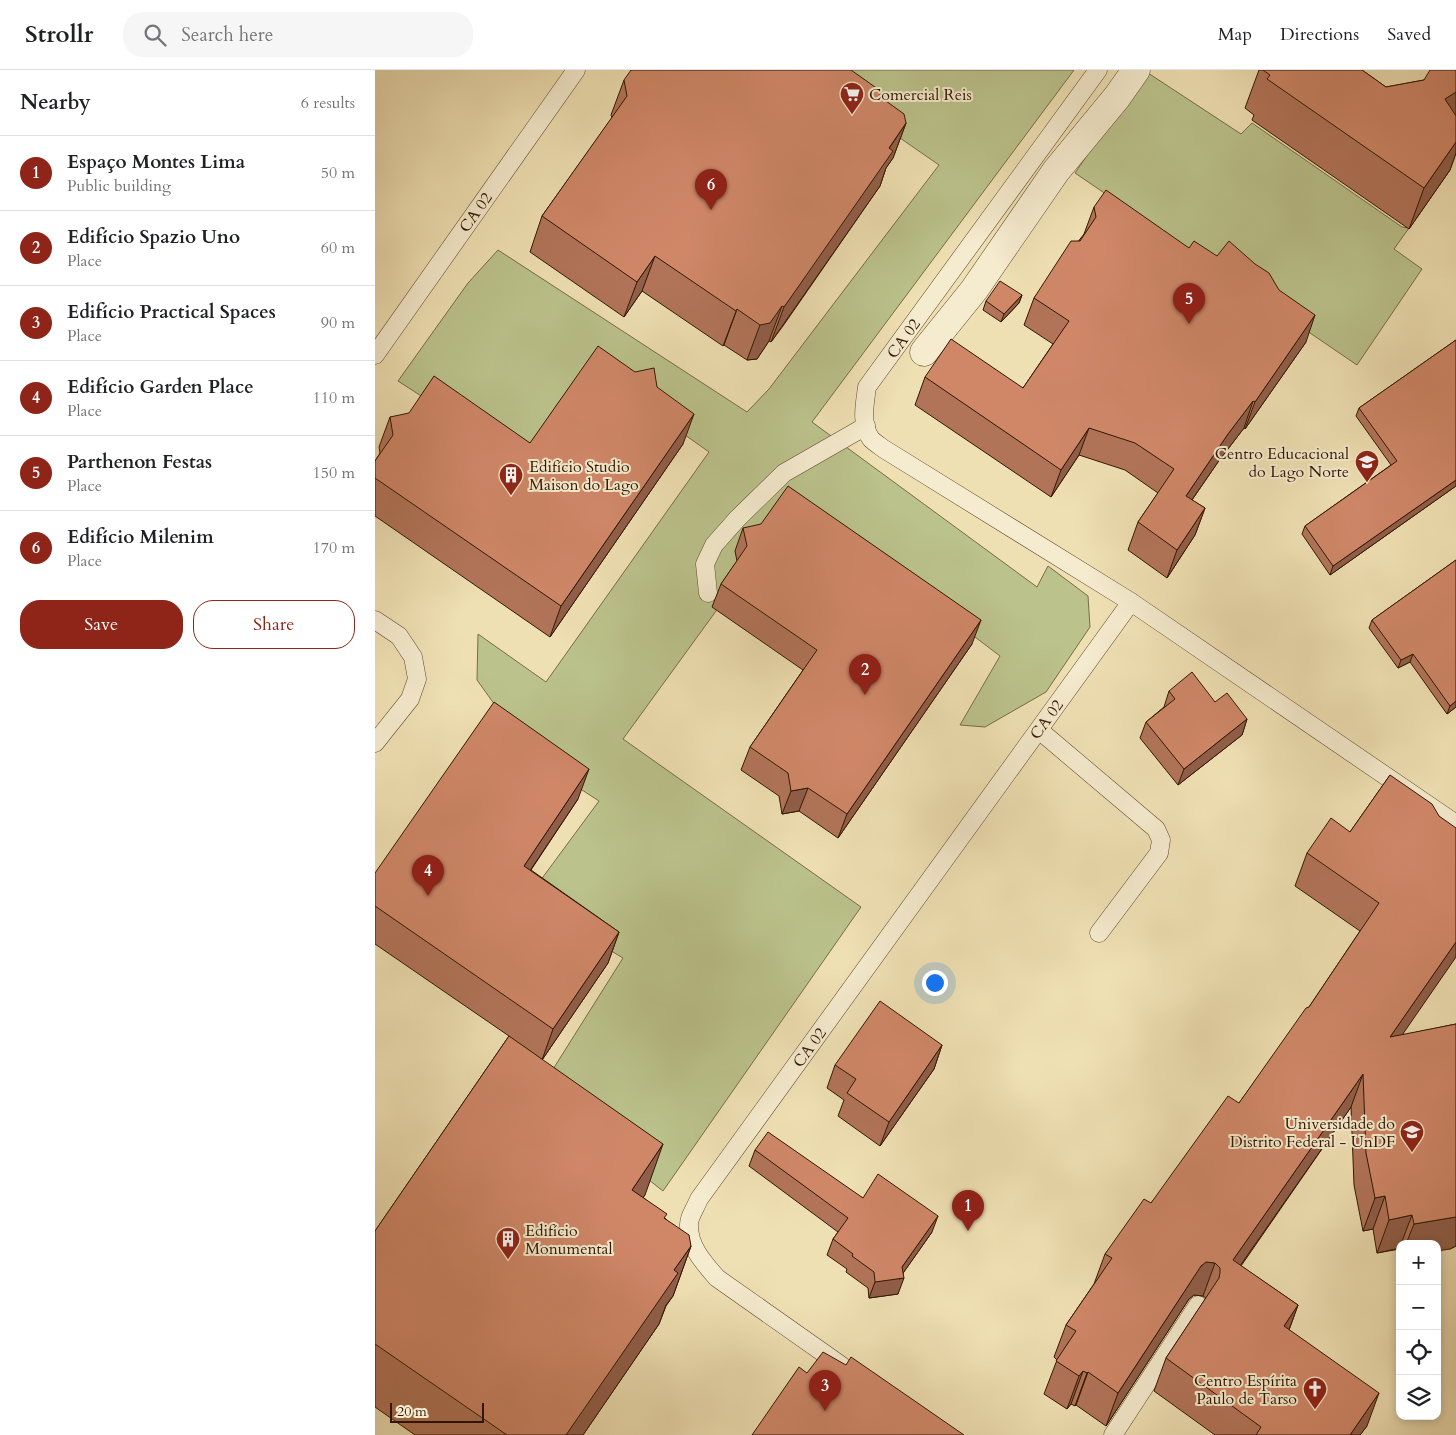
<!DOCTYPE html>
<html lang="en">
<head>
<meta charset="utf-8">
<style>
	body { margin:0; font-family:Cardo,serif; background:#f6f6f6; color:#202124 }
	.controls { position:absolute; right:15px; bottom:15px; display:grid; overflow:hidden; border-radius:10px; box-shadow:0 2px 8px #0003 }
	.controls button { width:45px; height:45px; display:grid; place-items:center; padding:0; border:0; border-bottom:1px solid #e0e0e0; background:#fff; color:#202124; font:25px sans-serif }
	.scale { position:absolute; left:15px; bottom:12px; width:94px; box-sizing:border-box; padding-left:5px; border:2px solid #311700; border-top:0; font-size:14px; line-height:18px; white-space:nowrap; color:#311700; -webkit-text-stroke:4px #f5ebce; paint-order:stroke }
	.you { position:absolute; left:559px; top:912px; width:18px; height:18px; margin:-12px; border:4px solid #fff; border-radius:50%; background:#1a73e8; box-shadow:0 0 0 8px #1a73e833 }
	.badge { display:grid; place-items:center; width:32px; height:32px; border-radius:50%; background:#8f2418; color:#fff; font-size:16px; font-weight:700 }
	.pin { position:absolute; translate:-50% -41px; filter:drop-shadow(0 1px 2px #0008) }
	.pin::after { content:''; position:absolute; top:26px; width:18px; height:15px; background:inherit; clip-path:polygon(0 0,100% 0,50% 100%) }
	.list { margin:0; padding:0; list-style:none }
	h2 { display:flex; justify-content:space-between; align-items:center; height:65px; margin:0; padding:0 20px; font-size:21px }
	h2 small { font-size:16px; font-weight:400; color:#757577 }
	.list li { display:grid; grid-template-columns:32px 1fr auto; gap:15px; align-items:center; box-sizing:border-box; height:75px; padding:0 20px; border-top:1px solid #e0e0e0 }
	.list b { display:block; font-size:19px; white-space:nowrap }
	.list p { margin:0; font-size:16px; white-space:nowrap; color:#757577 }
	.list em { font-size:16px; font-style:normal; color:#757577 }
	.actions { display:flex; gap:10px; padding:15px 20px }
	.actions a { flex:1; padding:11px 0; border:1px solid #8f2418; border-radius:20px; text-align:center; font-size:18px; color:#8f2418 }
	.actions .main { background:#8f2418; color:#fff }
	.icon { flex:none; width:28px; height:28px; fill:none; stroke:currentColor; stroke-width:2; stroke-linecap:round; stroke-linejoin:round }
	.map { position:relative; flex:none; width:1081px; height:1365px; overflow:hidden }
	header { display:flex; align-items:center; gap:30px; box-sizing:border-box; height:70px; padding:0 25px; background:#fff; border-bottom:1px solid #e0e0e0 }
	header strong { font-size:24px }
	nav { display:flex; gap:28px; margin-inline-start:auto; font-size:18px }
	.search { width:350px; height:45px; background:#f6f6f6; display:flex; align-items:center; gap:12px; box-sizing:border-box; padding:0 18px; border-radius:20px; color:#757577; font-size:19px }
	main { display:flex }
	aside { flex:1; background:#fff }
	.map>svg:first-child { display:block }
</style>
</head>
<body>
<header>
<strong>Strollr</strong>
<div class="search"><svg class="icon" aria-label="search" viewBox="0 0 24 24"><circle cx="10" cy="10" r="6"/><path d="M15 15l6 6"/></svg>Search here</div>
<nav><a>Map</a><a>Directions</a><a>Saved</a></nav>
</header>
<main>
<aside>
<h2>Nearby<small>6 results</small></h2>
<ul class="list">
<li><span class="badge">1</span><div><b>Espaço Montes Lima</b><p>Public building</p></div><em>50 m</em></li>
<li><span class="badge">2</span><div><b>Edifício Spazio Uno</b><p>Place</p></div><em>60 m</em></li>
<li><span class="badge">3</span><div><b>Edifício Practical Spaces</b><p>Place</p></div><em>90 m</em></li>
<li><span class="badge">4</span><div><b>Edifício Garden Place</b><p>Place</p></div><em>110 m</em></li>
<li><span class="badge">5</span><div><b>Parthenon Festas</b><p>Place</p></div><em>150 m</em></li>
<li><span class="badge">6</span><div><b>Edifício Milenim</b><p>Place</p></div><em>170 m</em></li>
</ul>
<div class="actions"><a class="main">Save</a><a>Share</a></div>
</aside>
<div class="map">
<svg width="1081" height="1365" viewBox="0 0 1081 1365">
	<rect width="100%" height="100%" fill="#efe0b3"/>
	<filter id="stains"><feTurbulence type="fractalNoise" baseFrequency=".004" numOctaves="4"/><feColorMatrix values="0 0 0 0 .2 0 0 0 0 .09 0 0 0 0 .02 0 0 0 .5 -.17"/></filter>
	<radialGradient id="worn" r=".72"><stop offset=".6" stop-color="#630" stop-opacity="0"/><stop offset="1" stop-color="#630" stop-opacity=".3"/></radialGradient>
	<!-- green -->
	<g fill="#bbc28b" stroke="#766c46">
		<path d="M 427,0 L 699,0 L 437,352 L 662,517 L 673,496 L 713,526 L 715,557 L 671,622 L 610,657 L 585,655 L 625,586 L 421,431 L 248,669 L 486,837 L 288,1121 L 163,1023 L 248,888 L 151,830 L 224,731 L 158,688 L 102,610 L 103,564 L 171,612 L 334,382 L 214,297 L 153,395 L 23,311 L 93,213 L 123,180 L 372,342 L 394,319 L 564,95 Z"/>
		<path d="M 770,1 L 866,64 L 877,53 L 1027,157 L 1034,158 L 1019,179 L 1047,199 L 982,295 L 700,103 Z"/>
	</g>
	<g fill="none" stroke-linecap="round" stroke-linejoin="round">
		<defs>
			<g id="lane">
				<path d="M 723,0 L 492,317 C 490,333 485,354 496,369 C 499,372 505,376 509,379 L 756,532 L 1081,754"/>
				<path d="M 0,285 L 201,0"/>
				<path d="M 333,523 L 330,494 L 339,475 L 362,449 L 409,403 L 491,356"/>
				<path d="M 0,550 L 24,566 L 38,587 L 42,609 L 35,629 L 0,673"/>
				<path d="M 664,660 L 781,759 L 786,770 L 784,783 L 724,863"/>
				<path d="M 467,1296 L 342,1208 C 329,1193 314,1177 314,1156 C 313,1148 321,1137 324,1129 L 756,532"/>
				<path d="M 738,1365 L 823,1235"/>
			</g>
			<path id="street" d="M 549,282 L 599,220 L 681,101 L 742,27 L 761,0"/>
		</defs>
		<!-- lane casing -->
		<use href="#lane" stroke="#60492d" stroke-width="19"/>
		<!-- street casing -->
		<use href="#street" stroke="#60492d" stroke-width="29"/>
		<!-- lane -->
		<use href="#lane" stroke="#f5ebce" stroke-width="18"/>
		<!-- street -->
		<use href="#street" stroke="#f5ebce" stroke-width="28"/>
	</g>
	<!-- wall -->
	<g fill="#b27459" stroke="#311700">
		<path d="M 884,0 L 987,0 L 1011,17 L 1049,10 L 1081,0 L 1081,83 L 1075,100 L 1034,159 L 877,50 L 879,45 L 870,38 Z"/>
		<path d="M 249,10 L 507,22 L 505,27 L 531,53 L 518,88 L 511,98 L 505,116 L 408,256 L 396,272 L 394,271 L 382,289 L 372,290 L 349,275 L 348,276 L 267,221 L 249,247 L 155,182 L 167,146 L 237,48 L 236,45 Z"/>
		<path d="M 719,137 L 931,272 L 870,359 L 869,358 L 843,392 L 817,430 L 830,438 L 820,465 L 792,508 L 753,480 L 763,452 L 783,423 L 750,400 L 704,385 L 676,427 L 540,335 L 550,307 L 648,318 L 678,274 L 649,255 L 659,228 L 709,164 Z"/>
		<path d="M 647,225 L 644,233 L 626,252 L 608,240 L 611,231 Z"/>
		<path d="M 1081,270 L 1081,416 L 955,505 L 927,464 L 930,456 L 1016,395 L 981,346 L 984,338 Z"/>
		<path d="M 282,317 L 308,374 L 175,567 L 0,446 L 0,391 L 5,383 L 4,377 L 15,347 L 155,373 Z"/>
		<path d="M 368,458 L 597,574 L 463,768 L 424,741 L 407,744 L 404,726 L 366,700 L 375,677 L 428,600 L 337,537 L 346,514 L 362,491 L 360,481 Z"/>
		<path d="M 1081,490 L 1081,637 L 1072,644 L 1035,592 L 1023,598 L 994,558 L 997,550 Z"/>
		<path d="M 794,621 L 840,632 L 872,649 L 867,665 L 803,715 L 765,668 L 771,652 L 789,637 Z"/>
		<path d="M 1015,705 L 1028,965 L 1081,954 L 1081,1176 L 1075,1179 L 1062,1174 L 1025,1174 L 1025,1179 L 1002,1183 L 998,1159 L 988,1161 L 979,1115 L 976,1037 L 866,1196 L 923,1235 L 914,1260 L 992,1356 L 985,1365 L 840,1365 L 779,1321 L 791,1288 L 831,1228 L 828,1226 L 819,1225 L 814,1229 L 731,1356 L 701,1335 L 700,1336 L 696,1334 L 692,1339 L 669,1324 L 682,1290 L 679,1287 L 691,1255 L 719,1214 L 730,1184 L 776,1133 L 864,1033 L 934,937 L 985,861 L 920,816 L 932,783 L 975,762 Z"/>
		<path d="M 203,729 L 156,800 L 244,862 L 233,893 L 167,990 L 270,1125 L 268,1127 L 290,1148 L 316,1176 L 298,1226 L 291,1236 L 284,1254 L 208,1365 L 40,1365 L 0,1337 L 0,1161 L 134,966 L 0,874 L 0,803 Z"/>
		<path d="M 567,975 L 559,999 L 505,1076 L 463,1046 L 469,1030 L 452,1018 L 460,995 Z"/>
		<path d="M 380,1080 L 488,1128 L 557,1162 L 528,1203 L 523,1224 L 494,1228 L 493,1218 L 471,1202 L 472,1199 L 452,1185 L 458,1169 L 463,1162 L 374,1096 Z"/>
	</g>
	<!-- shaded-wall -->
	<g fill="#915e49" stroke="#311700">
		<path d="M 1081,22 L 1081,53 L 1070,29 Z"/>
		<path d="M 531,53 L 518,88 L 511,98 L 505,116 L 396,272 L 409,237 Z"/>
		<path d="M 1081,72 L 1081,83 L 1075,100 L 1034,159 L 1049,118 Z"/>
		<path d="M 280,186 L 267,221 L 249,247 L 262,212 Z"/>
		<path d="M 647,225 L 644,233 L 626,252 L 629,244 Z"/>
		<path d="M 407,236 L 394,271 L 382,289 L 372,290 L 385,255 Z"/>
		<path d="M 362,239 L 349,275 L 348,276 Z"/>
		<path d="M 940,245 L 931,272 L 870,359 L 880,332 Z"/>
		<path d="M 878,331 L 869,358 L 843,392 L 801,453 L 811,426 L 853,364 Z"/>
		<path d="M 319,344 L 308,374 L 175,567 L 186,536 Z"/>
		<path d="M 714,358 L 704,385 L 676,427 L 686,400 Z"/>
		<path d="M 1081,410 L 1081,416 L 955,505 L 958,496 Z"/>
		<path d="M 830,438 L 820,465 L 792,508 L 802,480 Z"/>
		<path d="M 606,550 L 597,574 L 463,768 L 472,744 Z"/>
		<path d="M 1038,584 L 1035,592 L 1023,598 L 1026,590 Z"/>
		<path d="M 1081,631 L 1081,637 L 1072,644 L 1075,636 Z"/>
		<path d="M 872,649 L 867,665 L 803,715 L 809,699 Z"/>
		<path d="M 214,699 L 203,729 L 138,826 L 149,796 Z"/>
		<path d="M 433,718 L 424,741 L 407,744 L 416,721 Z"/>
		<path d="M 244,862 L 233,893 L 167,990 L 178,959 Z"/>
		<path d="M 1081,872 L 1081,887 L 1003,1000 L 1015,967 Z"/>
		<path d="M 567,975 L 559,999 L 505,1076 L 514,1052 Z"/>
		<path d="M 988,1004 L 976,1037 L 846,1223 L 858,1190 Z"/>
		<path d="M 288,1074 L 270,1125 L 238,1170 L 257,1120 Z"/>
		<path d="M 1010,1126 L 998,1159 L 988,1161 L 1000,1128 Z"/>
		<path d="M 1037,1145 L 1026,1174 L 1025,1174 L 1025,1178 L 1002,1183 L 1014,1150 Z"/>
		<path d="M 563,1146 L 557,1162 L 524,1209 L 529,1208 L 523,1224 L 494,1228 L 500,1212 L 527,1197 Z"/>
		<path d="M 1081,1147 L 1081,1176 L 1075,1179 L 1062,1181 L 1062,1174 L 1031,1174 L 1039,1154 Z"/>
		<path d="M 316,1176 L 298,1226 L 291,1235 L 284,1254 L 208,1365 L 191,1365 L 299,1200 Z"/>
		<path d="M 831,1192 L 840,1193 L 828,1226 L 819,1225 L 814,1229 L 731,1356 L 743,1323 L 826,1196 Z"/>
		<path d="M 923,1235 L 911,1268 L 909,1256 Z"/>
		<path d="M 708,1301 L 696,1334 L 692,1339 L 704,1306 Z"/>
		<path d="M 713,1302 L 701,1335 L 700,1336 L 712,1303 Z"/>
		<path d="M 1004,1323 L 992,1356 L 985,1365 L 975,1365 Z"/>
	</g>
	<!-- building -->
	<g fill="#cf8768" stroke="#311700">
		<path d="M 256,0 L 476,0 L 507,22 L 504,26 L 529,44 L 531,53 L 514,78 L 518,81 L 421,220 L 409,237 L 407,236 L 395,253 L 385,255 L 362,239 L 361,241 L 280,186 L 262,212 L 167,146 L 252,26 L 249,10 Z"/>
		<path d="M 888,0 L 987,0 L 1011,17 L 1049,10 L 1055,0 L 1081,0 L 1081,22 L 1070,29 L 1081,46 L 1081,72 L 1049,118 L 892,9 L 895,5 Z"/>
		<path d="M 731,120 L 814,178 L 819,171 L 842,186 L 854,171 L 880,194 L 894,203 L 904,220 L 940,245 L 880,332 L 878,331 L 853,364 L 811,426 L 830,438 L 802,480 L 763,452 L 799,399 L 760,373 L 714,358 L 686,400 L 550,307 L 576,269 L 648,318 L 694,251 L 659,228 L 696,171 L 705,171 L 721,147 L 719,137 Z"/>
		<path d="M 625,211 L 647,225 L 629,244 L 611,231 Z"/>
		<path d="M 1081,270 L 1081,410 L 958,496 L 930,456 L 1022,391 L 984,338 Z"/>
		<path d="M 223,276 L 260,302 L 279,298 L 282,317 L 319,344 L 186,536 L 0,408 L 0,391 L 18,365 L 15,347 L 34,343 L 59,306 L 155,373 Z"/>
		<path d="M 413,416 L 606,550 L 472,744 L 433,718 L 416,721 L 413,703 L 375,677 L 442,580 L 346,514 L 372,476 L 368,458 L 386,454 Z"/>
		<path d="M 1081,490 L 1081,631 L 1075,636 L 1038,584 L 1026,590 L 997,550 Z"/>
		<path d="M 817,602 L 840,632 L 852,623 L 872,649 L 809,699 L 771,652 L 800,629 L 794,621 Z"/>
		<path d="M 119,632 L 214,699 L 149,796 L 244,862 L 178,959 L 0,836 L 0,803 Z"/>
		<path d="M 1015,705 L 1057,734 L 1064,746 L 1081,758 L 1081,872 L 1015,967 L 1081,954 L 1081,1147 L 1039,1154 L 1037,1145 L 1014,1150 L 1010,1126 L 1000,1128 L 991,1083 L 988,1004 L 858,1190 L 923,1235 L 909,1256 L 1004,1323 L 975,1365 L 881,1365 L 886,1357 L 791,1288 L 844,1208 L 845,1203 L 845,1198 L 840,1193 L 831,1192 L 826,1196 L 743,1323 L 713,1302 L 712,1303 L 708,1301 L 704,1306 L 681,1291 L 701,1261 L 691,1255 L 737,1188 L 730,1184 L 769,1129 L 776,1133 L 853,1026 L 864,1033 L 931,938 L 934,937 L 1004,833 L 932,783 L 956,748 L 975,762 Z"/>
		<path d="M 505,931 L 567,975 L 514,1052 L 472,1023 L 481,1009 L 460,995 Z"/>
		<path d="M 134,966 L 288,1074 L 257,1120 L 292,1144 L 289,1148 L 314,1165 L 316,1176 L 299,1200 L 303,1203 L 191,1365 L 132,1365 L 0,1274 L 0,1161 Z"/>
		<path d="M 393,1062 L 488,1128 L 503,1104 L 563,1146 L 527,1197 L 529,1208 L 500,1212 L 499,1202 L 477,1186 L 478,1184 L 458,1169 L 473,1148 L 380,1080 Z"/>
		<path d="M 448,1282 L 471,1295 L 476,1287 L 589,1365 L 377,1365 L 424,1297 L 432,1303 Z"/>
	</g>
	<!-- icons -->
	<defs>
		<symbol id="supermarket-pin" viewBox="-11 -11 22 30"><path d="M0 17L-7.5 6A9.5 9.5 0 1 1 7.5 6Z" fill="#8f2418" stroke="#f5ebce"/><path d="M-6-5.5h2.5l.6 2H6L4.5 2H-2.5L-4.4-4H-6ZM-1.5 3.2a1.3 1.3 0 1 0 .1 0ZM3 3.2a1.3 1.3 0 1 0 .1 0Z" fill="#fff"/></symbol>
		<symbol id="school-pin" viewBox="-11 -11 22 30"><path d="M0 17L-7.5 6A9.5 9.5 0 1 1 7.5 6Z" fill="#8f2418" stroke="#f5ebce"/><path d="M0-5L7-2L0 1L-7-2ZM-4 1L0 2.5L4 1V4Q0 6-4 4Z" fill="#fff"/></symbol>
		<symbol id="building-pin" viewBox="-11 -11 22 30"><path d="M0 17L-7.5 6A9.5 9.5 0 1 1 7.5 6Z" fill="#8f2418" stroke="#f5ebce"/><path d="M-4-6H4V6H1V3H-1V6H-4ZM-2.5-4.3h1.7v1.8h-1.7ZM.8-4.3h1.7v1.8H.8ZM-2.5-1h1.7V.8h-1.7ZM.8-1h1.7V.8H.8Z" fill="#fff"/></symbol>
		<symbol id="university-pin" viewBox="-11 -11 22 30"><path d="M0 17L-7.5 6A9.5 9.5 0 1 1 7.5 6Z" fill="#8f2418" stroke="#f5ebce"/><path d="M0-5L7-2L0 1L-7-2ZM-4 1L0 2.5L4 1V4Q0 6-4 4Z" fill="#fff"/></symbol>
		<symbol id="church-pin" viewBox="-11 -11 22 30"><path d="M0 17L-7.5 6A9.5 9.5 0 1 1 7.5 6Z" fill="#8f2418" stroke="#f5ebce"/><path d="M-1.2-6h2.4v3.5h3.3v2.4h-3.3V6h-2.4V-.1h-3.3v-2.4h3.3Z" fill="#fff"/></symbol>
	</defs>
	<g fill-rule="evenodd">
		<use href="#supermarket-pin" x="463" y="10" width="28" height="38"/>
		<use href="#school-pin" x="978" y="378" width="28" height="38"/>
		<use href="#building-pin" x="122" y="391" width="28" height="38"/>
		<use href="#university-pin" x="1023" y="1048" width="28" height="38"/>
		<use href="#building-pin" x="119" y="1155" width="28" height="38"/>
		<use href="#church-pin" x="926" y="1305" width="28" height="38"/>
	</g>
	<g text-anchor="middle" stroke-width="4" stroke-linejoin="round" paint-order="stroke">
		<!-- poi labels -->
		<g font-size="16" fill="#311700" stroke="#f5ebce" text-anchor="start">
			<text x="494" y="30">Comercial Reis</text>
			<text x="974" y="389" text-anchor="end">Centro Educacional<tspan x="974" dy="18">do Lago Norte</tspan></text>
			<text x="154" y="402">Edifício Studio<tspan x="154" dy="18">Maison do Lago</tspan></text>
			<text x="1020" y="1059" text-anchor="end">Universidade do<tspan x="1020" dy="18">Distrito Federal - UnDF</tspan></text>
			<text x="150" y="1166">Edifício<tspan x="150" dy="18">Monumental</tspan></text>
			<text x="922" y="1316" text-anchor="end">Centro Espírita<tspan x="922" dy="18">Paulo de Tarso</tspan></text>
		</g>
		<!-- street labels -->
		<g font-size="16" fill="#311700" stroke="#f5ebce">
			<text transform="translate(100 142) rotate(-55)" y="6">CA 02</text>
			<text transform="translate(528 268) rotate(-54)" y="6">CA 02</text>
			<text transform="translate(671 649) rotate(-54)" y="6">CA 02</text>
			<text transform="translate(434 977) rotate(-54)" y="6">CA 02</text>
		</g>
	</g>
	<rect width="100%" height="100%" filter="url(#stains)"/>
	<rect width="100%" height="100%" fill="url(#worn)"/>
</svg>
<div class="controls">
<button>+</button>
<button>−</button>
<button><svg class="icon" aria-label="locate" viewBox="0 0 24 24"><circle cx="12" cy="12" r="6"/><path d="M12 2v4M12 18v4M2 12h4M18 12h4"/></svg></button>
<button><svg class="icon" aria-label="layers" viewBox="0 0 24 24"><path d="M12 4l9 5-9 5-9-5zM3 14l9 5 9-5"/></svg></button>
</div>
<div class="scale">20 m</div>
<div class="you"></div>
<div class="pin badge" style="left:593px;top:1161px">1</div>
<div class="pin badge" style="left:490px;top:625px">2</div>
<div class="pin badge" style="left:450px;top:1341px">3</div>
<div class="pin badge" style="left:53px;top:826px">4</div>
<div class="pin badge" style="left:814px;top:254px">5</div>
<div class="pin badge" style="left:336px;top:140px">6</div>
</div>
</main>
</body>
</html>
